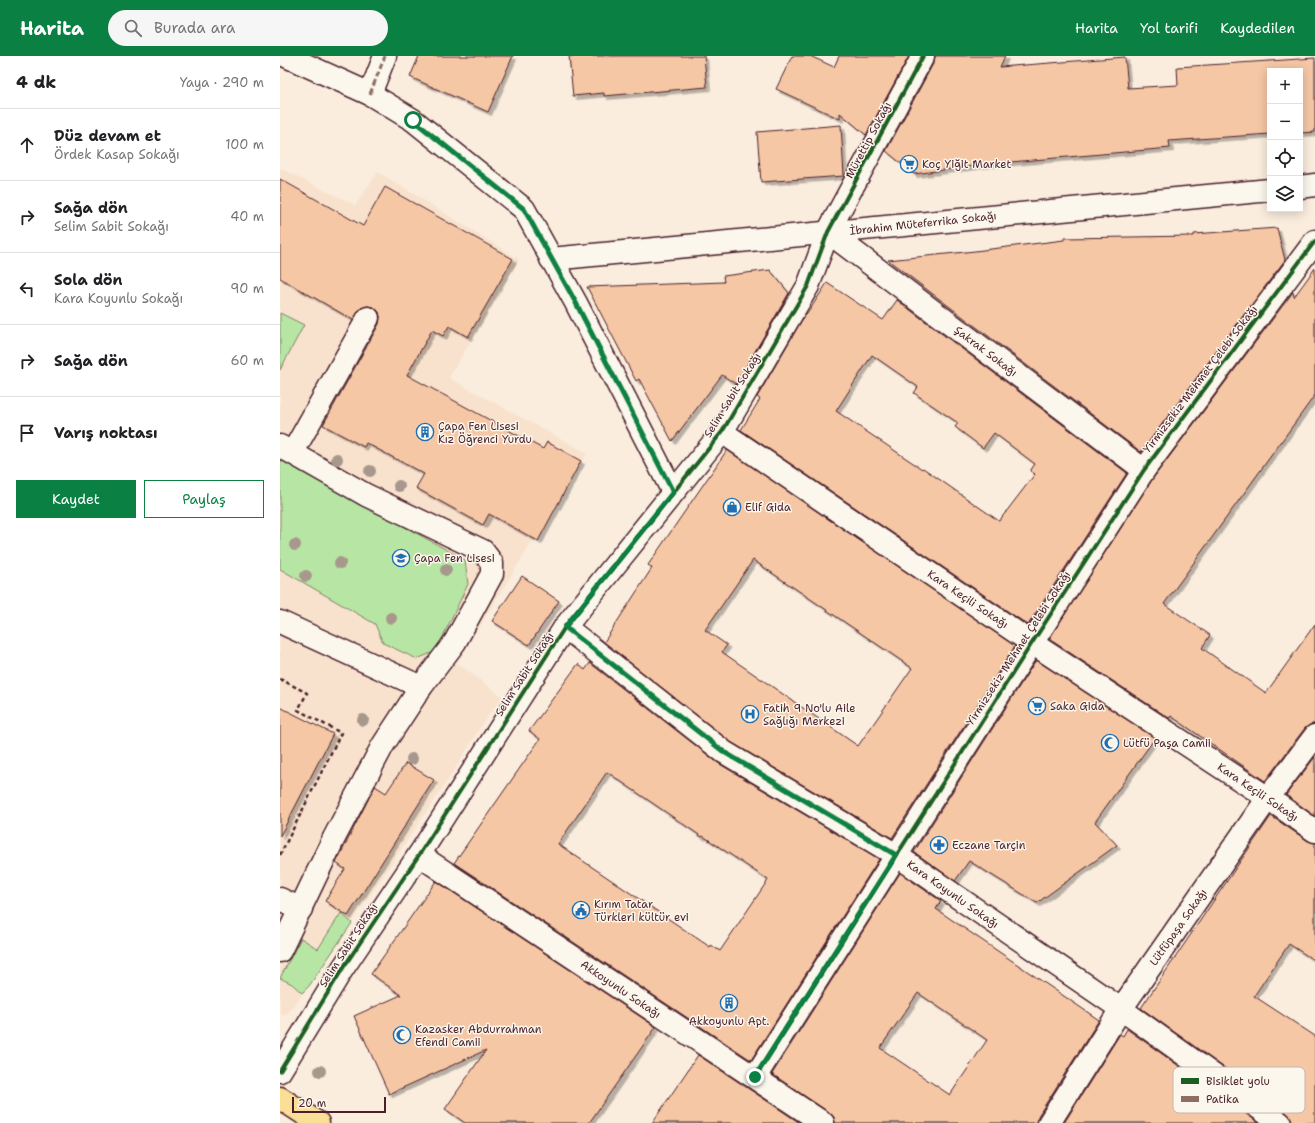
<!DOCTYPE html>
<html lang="tr">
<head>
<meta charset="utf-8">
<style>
	body { margin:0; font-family:"Shantell Sans",sans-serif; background:#f6f6f6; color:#202124 }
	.controls { position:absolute; right:12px; top:12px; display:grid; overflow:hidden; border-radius:0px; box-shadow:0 2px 10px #0003 }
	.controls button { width:36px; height:36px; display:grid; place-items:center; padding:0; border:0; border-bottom:1px solid #e0e0e0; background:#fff; color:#202124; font:20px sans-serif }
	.scale { position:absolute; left:12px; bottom:10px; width:94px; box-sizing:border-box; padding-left:4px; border:2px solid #4a1f2b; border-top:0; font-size:11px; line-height:14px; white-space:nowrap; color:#4a1f2b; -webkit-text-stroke:3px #fbf7ec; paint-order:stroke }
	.stop { position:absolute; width:12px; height:12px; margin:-9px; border:3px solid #0b8043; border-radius:50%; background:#fff }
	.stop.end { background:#0b8043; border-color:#fff; box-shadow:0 1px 4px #0008 }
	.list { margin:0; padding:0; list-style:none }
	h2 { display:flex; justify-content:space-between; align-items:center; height:52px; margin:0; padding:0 16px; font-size:17px }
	h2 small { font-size:13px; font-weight:400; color:#757577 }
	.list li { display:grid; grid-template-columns:26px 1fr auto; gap:12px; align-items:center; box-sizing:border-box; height:72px; padding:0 16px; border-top:1px solid #e0e0e0 }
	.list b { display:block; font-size:15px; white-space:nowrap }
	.list p { margin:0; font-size:13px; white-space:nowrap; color:#757577 }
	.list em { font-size:13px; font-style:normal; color:#757577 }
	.actions { display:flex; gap:8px; padding:12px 16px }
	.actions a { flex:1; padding:9px 0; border:1px solid #0b8043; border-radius:0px; text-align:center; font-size:14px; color:#0b8043 }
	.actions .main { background:#0b8043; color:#fff }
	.icon { flex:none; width:22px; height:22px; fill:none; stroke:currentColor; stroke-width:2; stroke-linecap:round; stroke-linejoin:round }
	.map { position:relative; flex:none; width:1035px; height:1067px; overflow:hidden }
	header { display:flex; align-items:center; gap:24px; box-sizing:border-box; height:56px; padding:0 20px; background:#0b8043; color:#fff }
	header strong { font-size:19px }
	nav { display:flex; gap:22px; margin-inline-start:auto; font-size:14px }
	.search { width:280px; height:36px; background:#f6f6f6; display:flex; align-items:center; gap:10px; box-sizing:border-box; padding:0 14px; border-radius:22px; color:#757577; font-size:15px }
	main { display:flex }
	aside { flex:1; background:#fff }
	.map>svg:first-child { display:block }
</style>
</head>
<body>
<header>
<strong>Harita</strong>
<div class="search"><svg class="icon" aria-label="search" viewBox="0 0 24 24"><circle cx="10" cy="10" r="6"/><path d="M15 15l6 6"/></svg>Burada ara</div>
<nav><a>Harita</a><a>Yol tarifi</a><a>Kaydedilen</a></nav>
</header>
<main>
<aside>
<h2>4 dk<small>Yaya · 290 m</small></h2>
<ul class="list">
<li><svg class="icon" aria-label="ahead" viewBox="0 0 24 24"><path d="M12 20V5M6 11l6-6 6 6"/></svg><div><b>Düz devam et</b><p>Ördek Kasap Sokağı</p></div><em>100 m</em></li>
<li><svg class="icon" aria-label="right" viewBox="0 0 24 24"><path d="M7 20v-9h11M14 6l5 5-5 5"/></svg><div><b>Sağa dön</b><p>Selim Sabit Sokağı</p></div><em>40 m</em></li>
<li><svg class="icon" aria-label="left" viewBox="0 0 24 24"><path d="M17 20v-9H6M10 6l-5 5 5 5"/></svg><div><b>Sola dön</b><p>Kara Koyunlu Sokağı</p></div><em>90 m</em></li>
<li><svg class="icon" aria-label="right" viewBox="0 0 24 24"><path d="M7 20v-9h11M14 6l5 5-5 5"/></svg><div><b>Sağa dön</b></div><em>60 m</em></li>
<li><svg class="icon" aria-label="arrive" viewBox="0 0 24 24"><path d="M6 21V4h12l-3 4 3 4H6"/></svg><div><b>Varış noktası</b></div></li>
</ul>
<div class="actions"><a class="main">Kaydet</a><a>Paylaş</a></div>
</aside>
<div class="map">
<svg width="1035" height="1067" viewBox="0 0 1035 1067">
	<defs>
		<filter id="shadow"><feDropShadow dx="3.5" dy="3.5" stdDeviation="0" flood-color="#0004"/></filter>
	</defs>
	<rect width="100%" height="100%" fill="#faedde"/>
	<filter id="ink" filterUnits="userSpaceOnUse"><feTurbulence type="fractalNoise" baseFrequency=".025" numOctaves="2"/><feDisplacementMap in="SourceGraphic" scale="8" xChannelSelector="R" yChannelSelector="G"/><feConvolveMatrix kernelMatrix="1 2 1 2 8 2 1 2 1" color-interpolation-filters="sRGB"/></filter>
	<g filter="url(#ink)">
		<!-- built -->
		<path fill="#f8e2cd" d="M 0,112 L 75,149 L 98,116 L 239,203 L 169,322 L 307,397 L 177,607 L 223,641 L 208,660 L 170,721 L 29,930 L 5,960 L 0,957 Z"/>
		<!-- green -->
		<g fill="#b7e6a4" stroke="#808268">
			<path d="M 0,257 L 24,269 L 0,314 Z"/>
			<path d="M 0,402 L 185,504 L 188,528 L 156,595 L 137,603 L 103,587 L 95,568 L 0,513 Z"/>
			<path d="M 61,857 L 72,867 L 29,930 L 22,937 L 12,928 L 0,922 L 21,882 L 38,893 Z"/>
		</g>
		<!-- building -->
		<g fill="#f5c7a5" stroke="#4a1f2b" fill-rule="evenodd" filter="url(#shadow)">
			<path d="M 139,0 L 233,0 L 208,56 L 130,21 Z"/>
			<path d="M 289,0 L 424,0 L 427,31 L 324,40 L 324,37 L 293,40 Z"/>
			<path d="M 512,0 L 530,0 L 554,11 L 559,0 L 629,0 L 586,79 L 560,57 L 560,63 L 496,33 Z"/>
			<path d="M 655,0 L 725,0 L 720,11 L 845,1 L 848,32 L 898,29 L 897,11 L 1035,2 L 1035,76 L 1020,77 L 1020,15 L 990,15 L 990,78 L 889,85 L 890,92 L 708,108 L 634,118 L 606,95 L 654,6 Z"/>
			<path d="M 561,69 L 564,120 L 481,126 L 477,76 Z"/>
			<path d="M 0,123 L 83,170 L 105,131 L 233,203 L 188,281 L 169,270 L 163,280 L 152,274 L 127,319 L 263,393 L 267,386 L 301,405 L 258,485 L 209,458 L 203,469 L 136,432 L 144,418 L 86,387 L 84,391 L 43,369 L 99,268 L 100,261 L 99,256 L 94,251 L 87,250 L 81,252 L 73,264 L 0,222 Z"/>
			<path d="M 997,172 L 1005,204 L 861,396 L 608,204 L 695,195 L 784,184 L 784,182 L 914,180 L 914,178 Z"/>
			<path d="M 1035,212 L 1035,339 L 884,548 L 930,579 L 922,592 L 986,637 L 1035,568 L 1035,668 L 1030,669 L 1025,672 L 985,725 L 891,660 L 889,662 L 769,583 L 874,421 L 1013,236 L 1014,241 Z"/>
			<path d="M 490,214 L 509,237 L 456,328 L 442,319 L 392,385 L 359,323 L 356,325 L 307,231 L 444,226 L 443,220 Z"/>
			<path d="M 547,227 L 603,264 L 617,244 L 847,417 L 748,569 L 461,374 L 480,343 L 477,341 L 526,257 L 527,258 ZM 592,299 L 638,331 L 634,337 L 678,367 L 675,371 L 703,392 L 714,377 L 755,408 L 750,415 L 755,418 L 719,465 L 643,412 L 642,413 L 556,355 Z"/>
			<path d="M 447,394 L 735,590 L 612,782 L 451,686 L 324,586 L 372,512 L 368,509 ZM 473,504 L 632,612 L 578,690 L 442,596 L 447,589 L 425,574 Z"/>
			<path d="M 242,520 L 279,545 L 249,589 L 212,565 Z"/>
			<path d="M 756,604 L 875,682 L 815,766 L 837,789 L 757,847 L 689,805 L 675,825 L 634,796 Z"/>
			<path d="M 310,607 L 438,707 L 599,803 L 471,1004 L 174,807 L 260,683 L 249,675 L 298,608 L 305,614 ZM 327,716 L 422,781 L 423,780 L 488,824 L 440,895 L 431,889 L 430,891 L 278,788 Z"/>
			<path d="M 0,651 L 53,678 L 0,780 Z"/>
			<path d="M 1035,701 L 1035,760 L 1006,739 Z"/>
			<path d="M 126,707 L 154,724 L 68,860 L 45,845 L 65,813 L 56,807 L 95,730 L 106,737 Z"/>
			<path d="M 991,760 L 1028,785 L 1035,787 L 1035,905 L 1009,888 L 974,940 L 1035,980 L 1035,1067 L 1012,1067 L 1011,1062 L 1007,1057 L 861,952 Z"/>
			<path d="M 620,817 L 661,845 L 656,853 L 819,964 L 758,1060 L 757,1067 L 555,1067 L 554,1061 L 550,1057 L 492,1018 ZM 638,937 L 707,984 L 670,1039 L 600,992 Z"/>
			<path d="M 156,825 L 376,971 L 309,1067 L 185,1067 L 165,1053 L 206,994 L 109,1038 L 74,960 L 121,939 L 91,918 Z"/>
			<path d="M 847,973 L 979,1067 L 784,1067 L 840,978 L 843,980 Z"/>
			<path d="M 418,999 L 520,1067 L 372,1067 Z"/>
		</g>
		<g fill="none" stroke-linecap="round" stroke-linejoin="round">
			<defs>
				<g id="minor">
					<path d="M 6,0 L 90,38 L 133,64 L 244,153 L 296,247 L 393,436"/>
					<path d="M 90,38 L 105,0"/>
					<path d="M 1020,131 L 1035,129"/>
					<path d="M 548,176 L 864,414"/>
					<path d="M 271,203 L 990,134"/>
					<path d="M 442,376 L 752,587 L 988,742 L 1035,775"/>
					<path d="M 0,390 L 86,439 L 203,495 L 212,507 L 212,518 L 175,586 L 141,631 L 103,689 L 54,782 L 0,895"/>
					<path d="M 13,396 L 88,262"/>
					<path d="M 0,566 L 141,631"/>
					<path d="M 285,571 L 444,696 L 616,799 L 841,953 L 1000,1067"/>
					<path d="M 139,799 L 543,1067"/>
					<path d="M 0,843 L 21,853"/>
					<path d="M 0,1015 L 63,912 L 139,799 L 285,571 L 442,376 L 528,230 L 548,176 L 643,0"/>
					<path d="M 475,1021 L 752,587 L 864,414 L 1035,185"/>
					<path d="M 769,1067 L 841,953 L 988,742 L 1035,680"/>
				</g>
				<path id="major" d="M 0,1042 L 38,1067"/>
			</defs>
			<!-- minor casing -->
			<use href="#minor" stroke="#4a1f2b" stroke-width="25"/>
			<!-- major casing -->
			<use href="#major" stroke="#4a1f2b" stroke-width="25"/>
			<!-- path -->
			<path stroke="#4a1f2b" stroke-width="2.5" stroke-dasharray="4 3" stroke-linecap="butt" d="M 0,623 L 27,637 L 18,654 L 61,677 L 0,799"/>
			<!-- minor -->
			<use href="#minor" stroke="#fbf7ec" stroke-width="22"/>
			<!-- major -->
			<use href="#major" stroke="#fbdf96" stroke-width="22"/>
			<!-- quiet -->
			<path stroke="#8d6e63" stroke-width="3" stroke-dasharray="6 3" stroke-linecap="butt" d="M 90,38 L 105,0"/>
			<defs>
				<g id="cycleway">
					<path d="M 0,1015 L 63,912 L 139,799 L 285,571 L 442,376 L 528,230 L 548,176 L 643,0"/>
					<path d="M 475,1021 L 752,587 L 864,414 L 1035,185"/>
				</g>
			</defs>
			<!-- cycleway casing -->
			<use href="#cycleway" stroke="#fbf7ec" stroke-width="6"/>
			<!-- cycleway -->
			<use href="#cycleway" stroke="#1b5e20" stroke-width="4"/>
		</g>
		<!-- trees -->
		<g fill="#a8978c">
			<circle cx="57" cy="403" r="6"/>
			<circle cx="90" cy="415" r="6"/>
			<circle cx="119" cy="430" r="6"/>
			<circle cx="15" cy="489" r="6"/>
			<circle cx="60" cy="507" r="6"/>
			<circle cx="166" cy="514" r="6"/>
			<circle cx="26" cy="520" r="6"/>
			<circle cx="111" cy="562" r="6"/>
			<circle cx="83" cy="664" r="6"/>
			<circle cx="132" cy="703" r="6"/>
			<circle cx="40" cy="1015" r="6"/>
		</g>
	</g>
	<g fill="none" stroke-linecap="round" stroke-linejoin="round" filter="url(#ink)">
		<!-- route -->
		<path stroke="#0b8043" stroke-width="5" d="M 133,64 L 244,153 L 296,247 L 393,436 L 285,571 L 444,696 L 616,799 L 475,1021"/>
	</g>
	<!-- icons -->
	<defs>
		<symbol id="supermarket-ring" viewBox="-11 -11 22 22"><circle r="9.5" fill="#fbf7ec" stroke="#1f6fb2" stroke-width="1.5"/><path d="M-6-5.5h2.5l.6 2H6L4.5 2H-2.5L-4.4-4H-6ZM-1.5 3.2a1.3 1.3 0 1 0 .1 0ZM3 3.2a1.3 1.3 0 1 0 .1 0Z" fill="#1f6fb2"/></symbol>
		<symbol id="building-ring" viewBox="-11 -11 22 22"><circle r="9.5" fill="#fbf7ec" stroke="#1f6fb2" stroke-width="1.5"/><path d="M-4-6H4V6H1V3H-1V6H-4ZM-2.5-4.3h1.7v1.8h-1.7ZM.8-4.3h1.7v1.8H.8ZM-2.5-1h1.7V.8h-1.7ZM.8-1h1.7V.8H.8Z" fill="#1f6fb2"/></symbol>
		<symbol id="shop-ring" viewBox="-11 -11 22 22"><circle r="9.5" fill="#fbf7ec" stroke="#1f6fb2" stroke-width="1.5"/><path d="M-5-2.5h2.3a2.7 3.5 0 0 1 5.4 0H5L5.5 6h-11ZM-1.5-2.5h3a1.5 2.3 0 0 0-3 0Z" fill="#1f6fb2"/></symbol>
		<symbol id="school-ring" viewBox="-11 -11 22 22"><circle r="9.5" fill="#fbf7ec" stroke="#1f6fb2" stroke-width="1.5"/><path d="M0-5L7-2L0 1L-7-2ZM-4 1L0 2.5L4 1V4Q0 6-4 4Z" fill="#1f6fb2"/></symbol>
		<symbol id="hospital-ring" viewBox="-11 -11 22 22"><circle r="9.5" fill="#fbf7ec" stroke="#1f6fb2" stroke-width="1.5"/><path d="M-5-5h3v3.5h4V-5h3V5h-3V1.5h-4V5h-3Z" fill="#1f6fb2"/></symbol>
		<symbol id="mosque-ring" viewBox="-11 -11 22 22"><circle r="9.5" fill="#fbf7ec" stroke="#1f6fb2" stroke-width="1.5"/><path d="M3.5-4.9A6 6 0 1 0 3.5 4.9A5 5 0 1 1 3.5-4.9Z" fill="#1f6fb2"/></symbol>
		<symbol id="pharmacy-ring" viewBox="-11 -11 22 22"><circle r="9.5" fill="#fbf7ec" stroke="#1f6fb2" stroke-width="1.5"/><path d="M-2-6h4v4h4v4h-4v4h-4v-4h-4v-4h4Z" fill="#1f6fb2"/></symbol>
		<symbol id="civic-ring" viewBox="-11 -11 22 22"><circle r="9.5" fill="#fbf7ec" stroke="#1f6fb2" stroke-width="1.5"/><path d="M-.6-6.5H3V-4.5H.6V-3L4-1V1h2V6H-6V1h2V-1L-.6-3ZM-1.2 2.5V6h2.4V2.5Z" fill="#1f6fb2"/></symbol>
	</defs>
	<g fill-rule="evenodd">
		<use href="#supermarket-ring" x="619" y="98" width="20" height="20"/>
		<use href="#building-ring" x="135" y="366" width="20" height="20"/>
		<use href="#shop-ring" x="442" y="441" width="20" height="20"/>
		<use href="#school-ring" x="111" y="492" width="20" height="20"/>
		<use href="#supermarket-ring" x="747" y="640" width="20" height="20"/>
		<use href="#hospital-ring" x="460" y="648" width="20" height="20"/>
		<use href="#mosque-ring" x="820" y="677" width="20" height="20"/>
		<use href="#pharmacy-ring" x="649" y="779" width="20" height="20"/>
		<use href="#civic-ring" x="291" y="844" width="20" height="20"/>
		<use href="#building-ring" x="439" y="937" width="20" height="20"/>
		<use href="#mosque-ring" x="112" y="969" width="20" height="20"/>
	</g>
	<g text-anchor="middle" stroke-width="3" stroke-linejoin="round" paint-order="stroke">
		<!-- street labels -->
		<g font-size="11" fill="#4a1f2b" stroke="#fbf7ec">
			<text transform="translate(588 84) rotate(-62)" y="4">Mürettip Sokağı</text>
			<text transform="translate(643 167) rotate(-6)" y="4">İbrahim Müteferrika Sokağı</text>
			<text transform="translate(706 295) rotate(37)" y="4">Şakrak Sokağı</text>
			<text transform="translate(920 323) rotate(-53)" y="4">Yirmizsekiz Mehmet Çelebi Sokağı</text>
			<text transform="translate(452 339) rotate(-58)" y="4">Selim Sabit Sokağı</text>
			<text transform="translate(688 543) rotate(34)" y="4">Kara Keçili Sokağı</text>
			<text transform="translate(738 592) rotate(-57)" y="4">Yirmizsekiz Mehmet Çelebi Sokağı</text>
			<text transform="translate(244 618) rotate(-57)" y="4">Selim Sabit Sokağı</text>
			<text transform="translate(978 736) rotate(34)" y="4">Kara Keçili Sokağı</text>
			<text transform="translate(673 838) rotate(35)" y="4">Kara Koyunlu Sokağı</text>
			<text transform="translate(898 871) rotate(-55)" y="4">Lütfüpaşa Sokağı</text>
			<text transform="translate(68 889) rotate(-57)" y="4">Selim Sabit Sokağı</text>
			<text transform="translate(341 933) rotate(34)" y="4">Akkoyunlu Sokağı</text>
		</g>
		<!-- poi labels -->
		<g font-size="11" fill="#4a1f2b" stroke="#fbf7ec" text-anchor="start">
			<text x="642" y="112">Koç Yiğit Market</text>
			<text x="158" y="374">Çapa Fen Lisesi<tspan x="158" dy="13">Kız Öğrenci Yurdu</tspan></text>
			<text x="465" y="455">Elif Gida</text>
			<text x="134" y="506">Çapa Fen Lisesi</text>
			<text x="770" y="654">Saka Gida</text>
			<text x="483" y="656">Fatih 9 No'lu Aile<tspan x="483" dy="13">Sağlığı Merkezi</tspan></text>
			<text x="843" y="691">Lütfü Paşa Camii</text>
			<text x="672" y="793">Eczane Tarçin</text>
			<text x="314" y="852">Kırım Tatar<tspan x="314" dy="13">Türkleri kültür evi</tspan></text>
			<text x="449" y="969" text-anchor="middle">Akkoyunlu Apt.</text>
			<text x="135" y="977">Kazasker Abdurrahman<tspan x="135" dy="13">Efendi Camii</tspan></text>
		</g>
	</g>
	<!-- legend -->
	<rect x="893" y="1011" width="132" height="46" rx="6" fill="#fbf7ec" stroke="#c6b6b2" stroke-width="1"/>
	<rect x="901" y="1022" width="18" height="6" fill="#1b5e20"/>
	<rect x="901" y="1040" width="18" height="6" fill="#8d6e63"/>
	<g font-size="11" fill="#4a1f2b">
		<text x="926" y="1029">Bisiklet yolu</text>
		<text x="926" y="1047">Patika</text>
	</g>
</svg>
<div class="controls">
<button>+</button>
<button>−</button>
<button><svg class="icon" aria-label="locate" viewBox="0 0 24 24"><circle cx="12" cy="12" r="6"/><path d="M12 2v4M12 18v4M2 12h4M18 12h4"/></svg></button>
<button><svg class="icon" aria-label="layers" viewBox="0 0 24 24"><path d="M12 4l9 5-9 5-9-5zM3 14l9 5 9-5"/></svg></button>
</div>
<div class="scale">20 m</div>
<div class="stop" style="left:133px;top:64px"></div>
<div class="stop end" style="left:475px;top:1021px"></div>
</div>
</main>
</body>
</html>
